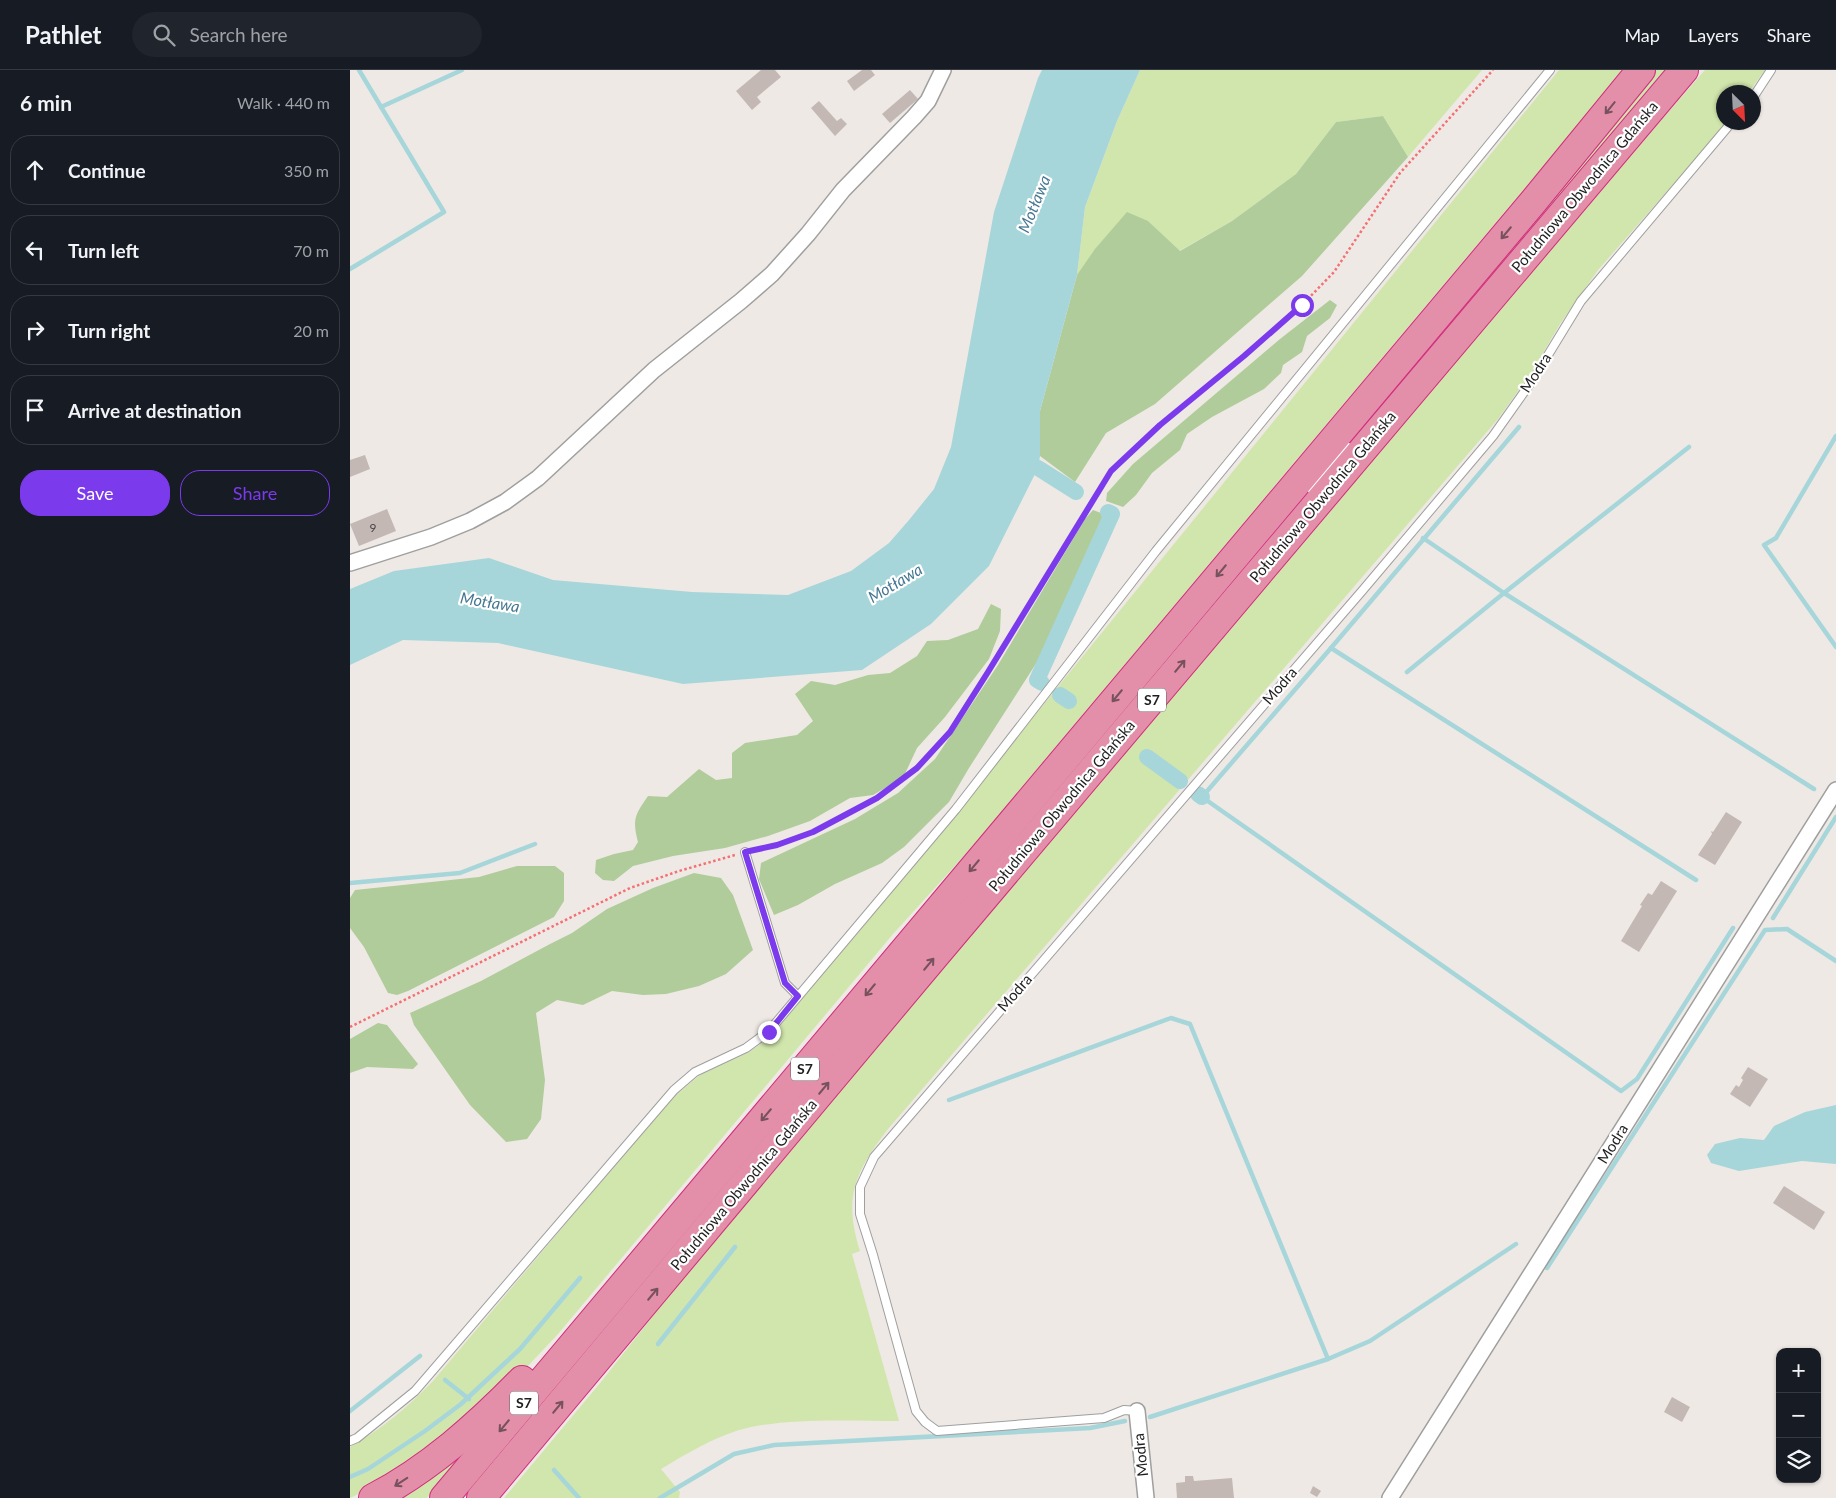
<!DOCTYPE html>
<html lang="en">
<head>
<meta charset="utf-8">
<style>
	body { margin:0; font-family:Lato,sans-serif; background:#20242c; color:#f1f3f6 }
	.controls { position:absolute; right:15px; bottom:15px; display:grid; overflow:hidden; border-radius:10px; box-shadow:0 1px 4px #0004 }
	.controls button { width:45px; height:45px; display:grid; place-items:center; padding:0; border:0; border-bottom:1px solid #363941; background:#171b24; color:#f1f3f6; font:25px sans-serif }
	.compass { position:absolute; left:1366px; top:15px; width:45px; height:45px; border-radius:50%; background:#171b24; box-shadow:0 1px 4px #0004; rotate:156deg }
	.stop { position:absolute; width:15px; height:15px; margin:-11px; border:4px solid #7c3aed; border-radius:50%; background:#fff }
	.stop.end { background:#7c3aed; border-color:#fff; box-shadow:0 1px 5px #0008 }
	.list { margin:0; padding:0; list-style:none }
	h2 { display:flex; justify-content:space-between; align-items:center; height:65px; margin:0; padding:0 20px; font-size:21px }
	h2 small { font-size:16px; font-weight:400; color:#9ea1a6 }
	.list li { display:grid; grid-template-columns:32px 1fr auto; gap:15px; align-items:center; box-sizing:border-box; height:70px; margin:0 10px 10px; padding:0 10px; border:1px solid #363941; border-radius:20px }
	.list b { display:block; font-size:19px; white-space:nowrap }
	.list em { font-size:16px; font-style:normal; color:#9ea1a6 }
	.actions { display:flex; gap:10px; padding:15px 20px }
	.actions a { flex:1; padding:11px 0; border:1px solid #7c3aed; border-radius:20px; text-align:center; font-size:18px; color:#7c3aed }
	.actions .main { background:#7c3aed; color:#fff }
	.icon { flex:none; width:28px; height:28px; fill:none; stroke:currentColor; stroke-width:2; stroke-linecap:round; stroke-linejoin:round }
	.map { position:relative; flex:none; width:1486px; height:1428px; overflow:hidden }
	header { display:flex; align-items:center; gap:30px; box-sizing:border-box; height:70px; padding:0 25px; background:#171b24; border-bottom:1px solid #363941 }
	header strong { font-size:24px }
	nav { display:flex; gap:28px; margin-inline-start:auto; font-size:18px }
	.search { width:350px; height:45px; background:#20242c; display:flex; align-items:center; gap:12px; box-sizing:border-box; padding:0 18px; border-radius:28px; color:#9ea1a6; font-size:19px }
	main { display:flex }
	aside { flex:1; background:#171b24 }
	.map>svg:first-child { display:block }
</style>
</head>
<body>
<header>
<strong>Pathlet</strong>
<div class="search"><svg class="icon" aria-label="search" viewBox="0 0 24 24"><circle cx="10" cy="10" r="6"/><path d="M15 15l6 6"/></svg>Search here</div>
<nav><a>Map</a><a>Layers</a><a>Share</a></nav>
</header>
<main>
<aside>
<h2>6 min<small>Walk · 440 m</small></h2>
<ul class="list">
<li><svg class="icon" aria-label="ahead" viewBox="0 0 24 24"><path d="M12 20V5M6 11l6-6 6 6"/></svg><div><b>Continue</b></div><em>350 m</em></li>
<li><svg class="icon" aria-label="left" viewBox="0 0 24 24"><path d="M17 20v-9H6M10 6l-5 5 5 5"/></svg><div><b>Turn left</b></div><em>70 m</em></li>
<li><svg class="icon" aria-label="right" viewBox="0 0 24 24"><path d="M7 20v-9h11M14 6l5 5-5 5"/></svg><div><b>Turn right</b></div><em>20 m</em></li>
<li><svg class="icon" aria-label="arrive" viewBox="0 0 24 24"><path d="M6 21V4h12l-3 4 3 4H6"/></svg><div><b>Arrive at destination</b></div></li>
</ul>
<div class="actions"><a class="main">Save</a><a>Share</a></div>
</aside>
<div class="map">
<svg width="1486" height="1428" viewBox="0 0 1486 1428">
	<rect width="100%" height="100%" fill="#eee9e4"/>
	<!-- grass -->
	<g fill="#d1e6ac">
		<path d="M 790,0 L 1132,0 L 1058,87 L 1033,46 L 986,52 L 946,104 L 882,151 L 829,181 L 798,151 L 727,205 L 735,137 L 767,51 Z"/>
		<path d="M 1209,0 L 1274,0 L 614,786 L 543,864 L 208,1264 L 175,1299 L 137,1336 L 19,1419 L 0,1428 L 0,1377 C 32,1359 58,1337 83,1311 L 320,1030 L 350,1005 L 399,982 L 418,969 L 451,928 L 698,629 Z"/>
		<path d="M 1305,0 L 1321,0 L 1058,312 L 1049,305 Z"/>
		<path d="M 1355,0 L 1415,0 L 1399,22 L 1374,22 L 1374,52 L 1377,53 L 1248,200 L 1210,254 L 1181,303 L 1148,349 L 538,1059 C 505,1102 493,1127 510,1181 L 502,1184 L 549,1351 C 500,1351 436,1347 389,1360 C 361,1369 336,1384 311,1399 L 330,1422 L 329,1428 L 154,1428 L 251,1312 L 346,1191 L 1082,320 L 1312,49 Z"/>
		<path d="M 102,1390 L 106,1393 L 77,1428 L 43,1428 Z"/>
	</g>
	<!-- forest -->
	<g fill="#b0cc9a">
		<path d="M 1033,46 L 1058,87 L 952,206 L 805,334 L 756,363 L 725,412 L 690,386 L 690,341 L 727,205 L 745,179 L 777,142 L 798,151 L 830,181 L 882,151 L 946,104 L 986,52 Z"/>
		<path d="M 980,230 L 987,235 L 980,248 L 957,266 L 952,282 L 933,295 L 931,303 L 914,319 L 862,347 L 837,364 L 830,380 L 802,403 L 786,425 L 773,437 L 756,431 L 757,423 L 783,394 L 930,269 Z"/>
		<path d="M 743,440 L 751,443 L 755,453 L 689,589 L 619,698 L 599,732 L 554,777 L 532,793 L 485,814 L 448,835 L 424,845 L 409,809 L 411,793 L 505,749 L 548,723 L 585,689 L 648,595 L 735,449 Z"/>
		<path d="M 641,534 L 651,539 L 650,561 L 639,589 L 595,647 L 567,678 L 553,708 L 523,725 L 500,728 L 460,751 L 418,766 L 375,778 L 323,786 L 283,796 L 264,811 L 253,810 L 245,803 L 246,790 L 264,784 L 283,780 L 288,772 C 282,749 285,745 298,726 L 317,727 L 349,699 L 366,710 L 382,708 L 382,683 L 395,673 L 447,665 L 463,651 L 445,624 L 461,611 L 485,615 L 518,605 L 540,603 L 567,586 L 577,571 L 598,570 L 628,559 Z"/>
		<path d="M 167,796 L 205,796 L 214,803 L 214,831 L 204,847 L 58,921 L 47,925 L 38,923 L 14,877 L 0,858 L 0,828 L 5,820 L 129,807 Z"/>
		<path d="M 344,803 L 371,808 L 383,825 L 403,880 L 376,904 L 349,916 L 316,924 L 293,925 L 262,921 L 233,935 L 207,930 L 186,943 L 195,1010 L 191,1049 L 177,1069 L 156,1072 L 120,1035 L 64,955 L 60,943 L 131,911 L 200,874 L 222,863 L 257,839 L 303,818 Z"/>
		<path d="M 28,953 L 37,955 L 68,994 L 63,999 L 17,997 L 0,1003 L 0,969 Z"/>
	</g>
	<!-- water -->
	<g fill="#a6d6da">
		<path d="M 692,0 L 790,0 L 767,51 L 735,137 L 727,205 L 690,341 L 690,386 L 688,398 L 639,496 L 581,554 L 512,600 L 333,614 L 148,573 L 53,570 L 0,595 L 0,519 L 44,501 L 139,488 L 203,510 L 342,522 L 438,525 L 501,501 L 539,473 L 559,450 L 584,419 L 601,377 L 644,142 L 688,8 Z"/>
		<path d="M 1486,1035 L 1486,1094 L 1452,1091 L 1389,1101 L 1361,1093 L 1357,1085 L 1365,1074 L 1390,1068 L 1414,1070 L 1424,1056 L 1455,1042 Z"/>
	</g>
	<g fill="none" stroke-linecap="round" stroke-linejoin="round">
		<!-- stream -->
		<g stroke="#a6d6da" stroke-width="4.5">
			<path d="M 31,37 L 112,0"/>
			<path d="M 0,199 L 94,142 L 9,0"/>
			<path d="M 1169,357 L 981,578 L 852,727 L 1271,1021 L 1287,1009 L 1383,858"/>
			<path d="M 1486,366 L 1426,468 L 1414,475 L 1486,577"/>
			<path d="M 1073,468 L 1154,523 L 1464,719"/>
			<path d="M 981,578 L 1346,810"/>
			<path d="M 1057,602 L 1154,523 L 1339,377"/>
			<path d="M 0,813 L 110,803 L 185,774"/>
			<path d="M 1423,848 L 1486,747"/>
			<path d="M 599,1030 L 821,948 L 840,954 L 978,1289"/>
			<path d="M 1197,1198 L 1415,860 L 1437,859 L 1486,891"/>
			<path d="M 308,1274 L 385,1177"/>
			<path d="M 95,1310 L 119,1329"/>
			<path d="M 0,1341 L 70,1286"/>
			<path d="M 800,1347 L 978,1289 L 1020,1271 L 1166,1174"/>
			<path d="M 204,1400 L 229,1428"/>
			<path d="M 0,1407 L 18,1399 L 75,1361 L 111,1334 L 170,1279 L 230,1208"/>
			<path d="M 310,1428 L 384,1384 L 424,1375 L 740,1358 L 775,1351"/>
		</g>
		<!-- canal -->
		<g stroke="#a6d6da" stroke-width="16">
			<path d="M 688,398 L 726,422"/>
			<path d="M 692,613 L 687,610 L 762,444 L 758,442"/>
			<path d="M 710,625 L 719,631"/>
			<path d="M 797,687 L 830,711"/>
			<path d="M 848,724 L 852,727"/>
		</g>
	</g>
	<!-- building -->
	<g fill="#c3b8b4">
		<path d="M 411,0 L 425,0 L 431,7 L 407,27 L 411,32 L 402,40 L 386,21 Z"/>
		<path d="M 512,0 L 521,0 L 525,5 L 504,21 L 497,11 Z"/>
		<path d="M 560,20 L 568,29 L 540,53 L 532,44 Z"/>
		<path d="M 469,31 L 487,51 L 491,48 L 497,54 L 485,66 L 461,38 Z"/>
		<path d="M 15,385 L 20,399 L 0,407 L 0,390 Z"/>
		<path d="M 37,439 L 46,461 L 9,476 L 0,454 Z"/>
		<path d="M 1376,742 L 1392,752 L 1365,795 L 1348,785 L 1362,764 L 1361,761 L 1363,762 Z"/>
		<path d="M 1311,811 L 1327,821 L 1289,882 L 1271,871 L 1292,836 L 1290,835 L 1298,823 L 1302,825 Z"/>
		<path d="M 1398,997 L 1418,1009 L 1400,1037 L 1380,1024 L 1386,1015 L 1389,1017 L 1393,1010 L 1391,1008 Z"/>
		<path d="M 1434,1116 L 1475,1142 L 1464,1160 L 1423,1133 Z"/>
		<path d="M 1322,1327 L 1340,1337 L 1332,1352 L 1314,1342 Z"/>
		<path d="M 835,1406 L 843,1406 L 844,1411 L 882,1408 L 884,1428 L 827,1428 L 826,1413 L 835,1412 Z"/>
		<path d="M 963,1416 L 971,1421 L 967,1427 L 960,1423 Z"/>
	</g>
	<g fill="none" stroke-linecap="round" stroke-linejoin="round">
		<defs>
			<g id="service">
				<path d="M 1404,26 L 1421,0"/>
				<path d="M 977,396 L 998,377"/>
				<path d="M 962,420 L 977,396"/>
				<path d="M 395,782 L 435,913 L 448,926"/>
				<path d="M 787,1341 L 774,1340 L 754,1348 L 587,1361 L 575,1352 L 566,1341 L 523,1185 L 510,1144 L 510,1117 L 524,1087 L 1012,521 L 1143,366 L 1184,308 L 1231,231 L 1382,52"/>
				<path d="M 0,1371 L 7,1368 L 65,1321 L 324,1020 L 345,1002 L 396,978 L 419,961 L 606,739 L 806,481 L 1200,0"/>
			</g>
			<g id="minor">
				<path d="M 0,493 L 81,467 L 120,451 L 155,432 L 188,408 L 304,300 L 391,231 L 422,204 L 458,164 L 493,120 L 564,47 L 578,31 L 593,0"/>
				<path d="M 787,1341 L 796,1428"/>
				<path d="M 1040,1428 L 1486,720"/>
			</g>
			<g id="motorway">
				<path d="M 23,1428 C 79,1399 128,1355 172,1310"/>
				<path d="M 94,1428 L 1183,132 L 1291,0"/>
				<path d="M 131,1428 L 584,887 L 1334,0"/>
			</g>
		</defs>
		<!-- service casing -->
		<use href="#service" stroke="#9f9f9f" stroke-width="10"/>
		<!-- minor casing -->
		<use href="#minor" stroke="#9f9f9f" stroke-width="18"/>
		<!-- motorway casing -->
		<use href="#motorway" stroke="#d22c7d" stroke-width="30"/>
		<!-- path -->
		<g stroke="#f47075" stroke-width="2.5" stroke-dasharray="2.5 2.5" stroke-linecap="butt">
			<path d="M 405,780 L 427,775 L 463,762 L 527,728 L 567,698 L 600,662 L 638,602 L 761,401 L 810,355 L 894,286 L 952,235 L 984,202 L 1050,103 L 1143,0"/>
			<path d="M 0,957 L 280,818 L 329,801 L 385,785"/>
		</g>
		<!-- service -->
		<use href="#service" stroke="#fff" stroke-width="8"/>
		<!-- minor -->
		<use href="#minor" stroke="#fff" stroke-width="15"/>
		<!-- motorway -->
		<use href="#motorway" stroke="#e38faa" stroke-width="28"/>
	</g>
	<!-- one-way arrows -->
	<defs><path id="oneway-shaft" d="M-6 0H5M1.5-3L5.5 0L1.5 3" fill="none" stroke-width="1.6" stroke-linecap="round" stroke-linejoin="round" transform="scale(1.25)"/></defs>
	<g stroke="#77515d">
		<use href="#oneway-shaft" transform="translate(1260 38) rotate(129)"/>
		<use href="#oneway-shaft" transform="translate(1156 163) rotate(130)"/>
		<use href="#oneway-shaft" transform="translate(871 501) rotate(130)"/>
		<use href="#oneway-shaft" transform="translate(830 596) rotate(-50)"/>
		<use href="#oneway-shaft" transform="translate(767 626) rotate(130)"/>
		<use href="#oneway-shaft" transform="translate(624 796) rotate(130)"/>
		<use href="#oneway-shaft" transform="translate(579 894) rotate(-50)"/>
		<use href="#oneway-shaft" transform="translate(520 920) rotate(130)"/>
		<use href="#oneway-shaft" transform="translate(474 1018) rotate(-50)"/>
		<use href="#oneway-shaft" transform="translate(416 1045) rotate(130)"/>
		<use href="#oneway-shaft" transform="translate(303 1224) rotate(-50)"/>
		<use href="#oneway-shaft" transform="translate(208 1337) rotate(-50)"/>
		<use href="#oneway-shaft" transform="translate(154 1356) rotate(130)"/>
		<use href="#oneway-shaft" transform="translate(51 1412) rotate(147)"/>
	</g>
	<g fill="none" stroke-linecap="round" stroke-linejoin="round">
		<!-- route -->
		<path stroke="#7c3aed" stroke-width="6" d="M 419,962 L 448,926 L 435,913 L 395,782 L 427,775 L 463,762 L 527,728 L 567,698 L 600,662 L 638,602 L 761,401 L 810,355 L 894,286 L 952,235"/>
	</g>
	<g text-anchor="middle" stroke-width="4.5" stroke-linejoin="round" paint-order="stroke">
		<!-- number labels -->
		<g font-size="12" fill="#474444">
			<text x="23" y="462">9</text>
		</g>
		<!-- shield labels -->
		<g fill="#fff" stroke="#626262" stroke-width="1">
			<rect x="788" y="618.5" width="28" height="23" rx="4"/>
			<rect x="441" y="987.5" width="28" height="23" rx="4"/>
			<rect x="160" y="1321.5" width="28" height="23" rx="4"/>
		</g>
		<g font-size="14" font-weight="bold" fill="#1e1e1e">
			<text x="802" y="635">S7</text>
			<text x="455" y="1004">S7</text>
			<text x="174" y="1338">S7</text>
		</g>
		<!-- street labels -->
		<g font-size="15" fill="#1e1e1e" stroke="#fff">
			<text transform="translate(1235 117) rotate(-50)" y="5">Południowa Obwodnica Gdańska</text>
			<text transform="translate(1186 303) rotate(-57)" y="5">Modra</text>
			<text transform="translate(973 427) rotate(-50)" y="5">Południowa Obwodnica Gdańska</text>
			<text transform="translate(930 616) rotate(-49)" y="5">Modra</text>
			<text transform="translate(712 736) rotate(-50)" y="5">Południowa Obwodnica Gdańska</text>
			<text transform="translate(665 923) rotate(-49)" y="5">Modra</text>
			<text transform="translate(1263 1074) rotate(-58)" y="5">Modra</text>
			<text transform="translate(394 1115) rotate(-50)" y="5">Południowa Obwodnica Gdańska</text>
			<text transform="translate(791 1385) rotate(-96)" y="5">Modra</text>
		</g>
		<!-- water labels -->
		<g font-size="16" font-style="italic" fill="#457792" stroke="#fff">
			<text transform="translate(684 134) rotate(-68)" y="6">Motława</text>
			<text transform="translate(545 513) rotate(-31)" y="6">Motława</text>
			<text transform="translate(140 532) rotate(9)" y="6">Motława</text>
		</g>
	</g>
</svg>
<div class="controls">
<button>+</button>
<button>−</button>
<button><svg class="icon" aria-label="layers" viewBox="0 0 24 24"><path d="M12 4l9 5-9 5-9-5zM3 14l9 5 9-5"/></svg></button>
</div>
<svg class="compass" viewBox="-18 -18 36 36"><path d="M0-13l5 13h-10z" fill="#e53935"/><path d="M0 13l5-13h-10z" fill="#9ea1a6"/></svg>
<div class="stop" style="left:952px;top:235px"></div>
<div class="stop end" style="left:419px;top:962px"></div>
</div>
</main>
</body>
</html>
